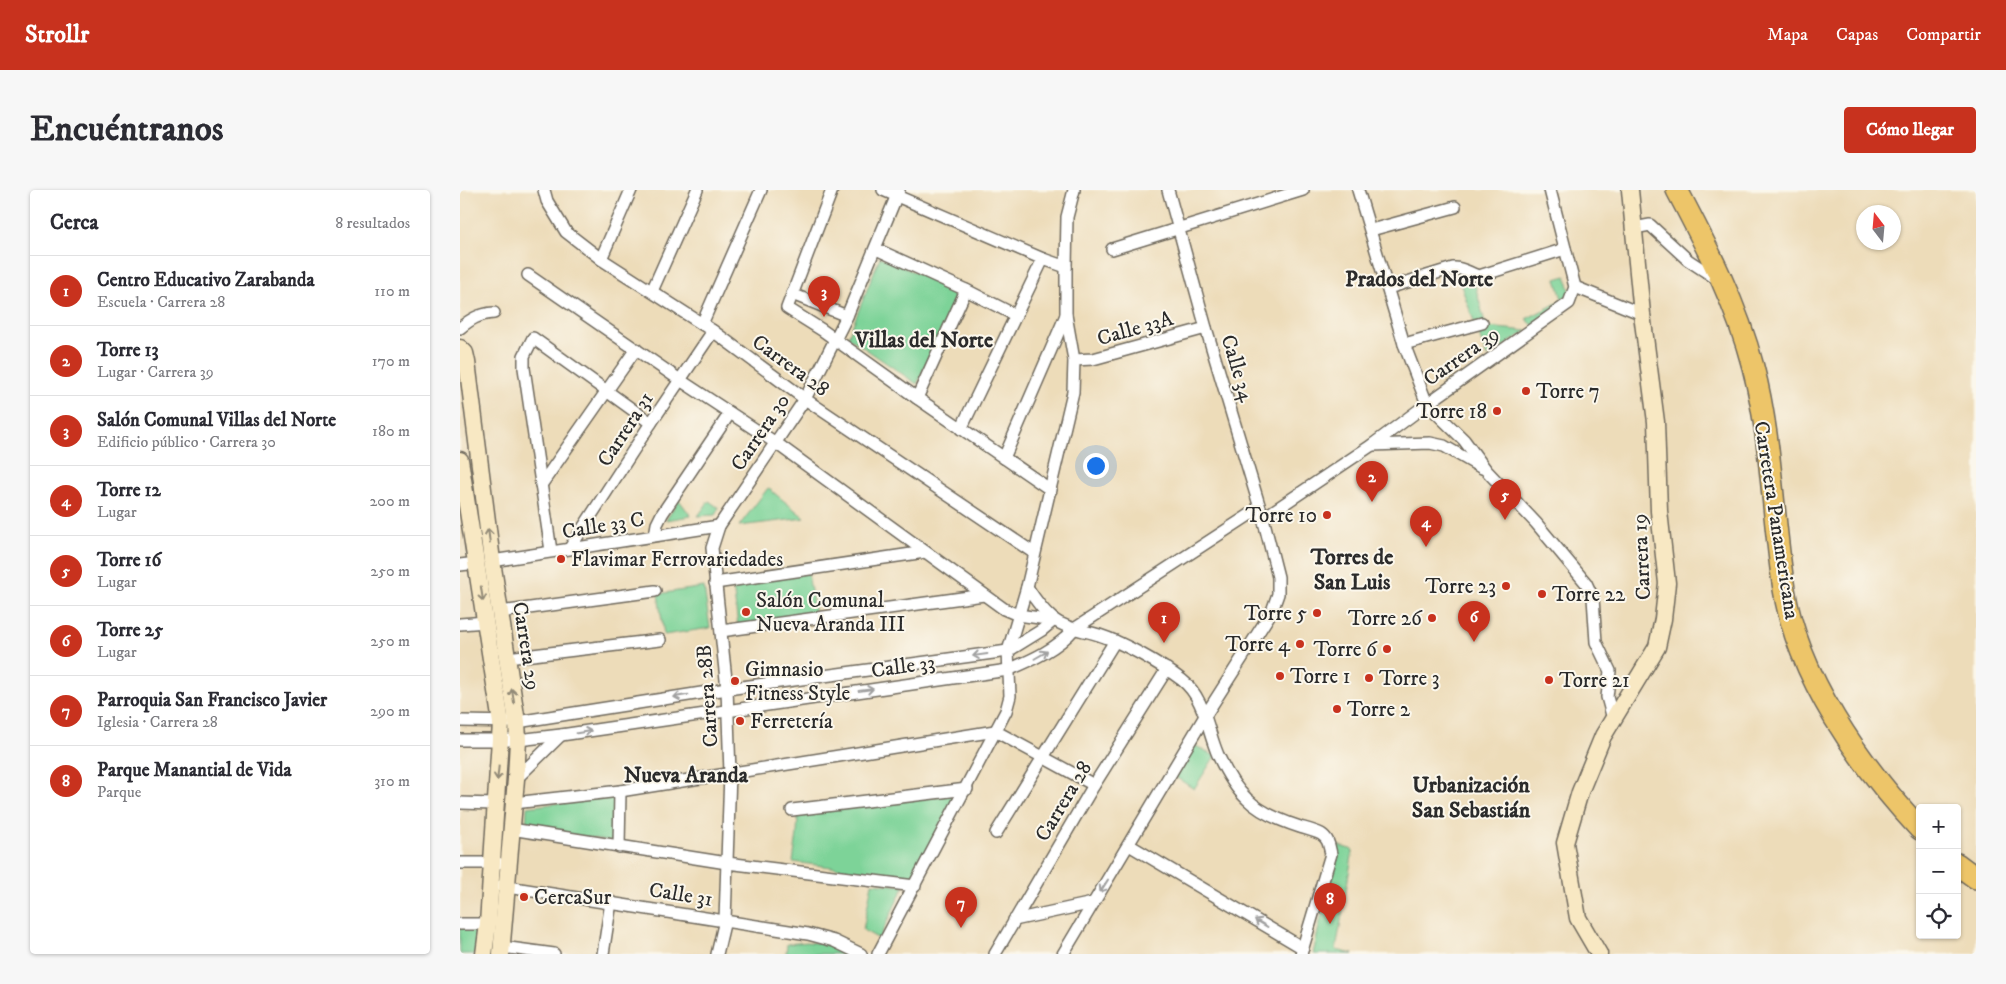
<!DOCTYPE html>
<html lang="es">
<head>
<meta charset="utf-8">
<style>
	body { margin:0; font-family:"IM FELL DW Pica",serif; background:#f7f7f7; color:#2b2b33 }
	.controls { position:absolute; right:15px; bottom:15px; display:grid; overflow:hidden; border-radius:5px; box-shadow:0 1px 4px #0004 }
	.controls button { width:45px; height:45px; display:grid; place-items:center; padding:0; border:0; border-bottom:1px solid #e1e1e2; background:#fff; color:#2b2b33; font:25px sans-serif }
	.compass { position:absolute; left:1396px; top:15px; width:45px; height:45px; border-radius:50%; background:#fff; box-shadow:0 1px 4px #0004; rotate:344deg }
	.you { position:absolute; left:635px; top:275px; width:18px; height:18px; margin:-12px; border:4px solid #fff; border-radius:50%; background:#1a73e8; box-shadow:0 0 0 8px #1a73e833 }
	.badge { display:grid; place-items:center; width:32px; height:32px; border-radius:50%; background:#c8321e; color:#fff; font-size:16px; font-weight:700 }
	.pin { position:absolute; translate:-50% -41px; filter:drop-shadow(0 1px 2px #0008) }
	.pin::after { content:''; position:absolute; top:26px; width:18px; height:15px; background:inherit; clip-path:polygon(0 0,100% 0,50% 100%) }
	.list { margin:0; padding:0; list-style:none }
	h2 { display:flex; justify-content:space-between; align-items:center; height:65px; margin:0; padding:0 20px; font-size:21px }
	h2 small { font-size:16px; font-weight:400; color:#7c7c81 }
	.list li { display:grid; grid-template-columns:32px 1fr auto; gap:15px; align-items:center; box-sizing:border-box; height:70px; padding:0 20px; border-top:1px solid #e1e1e2 }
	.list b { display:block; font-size:19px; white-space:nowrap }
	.list p { margin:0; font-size:16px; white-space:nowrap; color:#7c7c81 }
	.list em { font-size:16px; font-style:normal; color:#7c7c81 }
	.icon { flex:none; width:28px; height:28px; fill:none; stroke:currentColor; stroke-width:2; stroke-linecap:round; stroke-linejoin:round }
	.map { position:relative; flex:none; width:1516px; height:764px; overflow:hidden; border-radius:5px }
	header { display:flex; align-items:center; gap:30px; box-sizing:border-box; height:70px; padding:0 25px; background:#c8321e; color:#fff }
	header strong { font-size:24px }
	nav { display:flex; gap:28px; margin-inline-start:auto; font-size:18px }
	.intro { display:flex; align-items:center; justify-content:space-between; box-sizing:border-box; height:120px; padding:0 30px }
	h1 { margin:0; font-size:35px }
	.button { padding:12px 22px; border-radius:5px; background:#c8321e; color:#fff; font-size:18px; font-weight:700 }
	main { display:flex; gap:30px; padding:0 30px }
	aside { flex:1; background:#fff; border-radius:5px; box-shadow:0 1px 4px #0004 }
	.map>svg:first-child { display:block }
</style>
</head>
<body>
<header>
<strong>Strollr</strong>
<nav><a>Mapa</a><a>Capas</a><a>Compartir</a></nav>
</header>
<div class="intro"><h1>Encuéntranos</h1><a class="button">Cómo llegar</a></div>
<main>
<aside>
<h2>Cerca<small>8 resultados</small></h2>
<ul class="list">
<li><span class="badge">1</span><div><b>Centro Educativo Zarabanda</b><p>Escuela · Carrera 28</p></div><em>110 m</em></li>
<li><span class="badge">2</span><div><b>Torre 13</b><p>Lugar · Carrera 39</p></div><em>170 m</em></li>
<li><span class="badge">3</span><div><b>Salón Comunal Villas del Norte</b><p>Edificio público · Carrera 30</p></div><em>180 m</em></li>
<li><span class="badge">4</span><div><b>Torre 12</b><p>Lugar</p></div><em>200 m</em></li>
<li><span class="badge">5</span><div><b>Torre 16</b><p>Lugar</p></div><em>250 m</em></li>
<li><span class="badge">6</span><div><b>Torre 25</b><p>Lugar</p></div><em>250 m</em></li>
<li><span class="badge">7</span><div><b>Parroquia San Francisco Javier</b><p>Iglesia · Carrera 28</p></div><em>290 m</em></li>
<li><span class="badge">8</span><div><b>Parque Manantial de Vida</b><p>Parque</p></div><em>310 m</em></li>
</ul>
</aside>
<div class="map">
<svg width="1516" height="764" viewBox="0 0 1516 764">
	<rect width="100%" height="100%" fill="#fbf7ec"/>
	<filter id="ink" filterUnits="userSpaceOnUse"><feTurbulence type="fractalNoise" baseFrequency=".02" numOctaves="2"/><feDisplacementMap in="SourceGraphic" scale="10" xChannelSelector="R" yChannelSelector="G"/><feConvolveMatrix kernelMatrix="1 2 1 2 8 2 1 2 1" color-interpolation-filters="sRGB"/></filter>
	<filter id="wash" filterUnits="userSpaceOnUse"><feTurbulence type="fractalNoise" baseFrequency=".0096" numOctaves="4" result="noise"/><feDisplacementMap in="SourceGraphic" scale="20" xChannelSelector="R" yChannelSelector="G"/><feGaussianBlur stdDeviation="1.12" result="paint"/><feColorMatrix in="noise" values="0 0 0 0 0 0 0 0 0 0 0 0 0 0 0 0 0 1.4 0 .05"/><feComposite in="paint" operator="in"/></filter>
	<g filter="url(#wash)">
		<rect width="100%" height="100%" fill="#eddcb9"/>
		<!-- green -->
		<g fill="#7dd398" stroke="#547f62">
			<path d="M 420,67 L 500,102 L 457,194 L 388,147 Z"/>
			<path d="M 1001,81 L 1014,91 L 1025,133 L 1028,137 L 1067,141 L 1027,167 L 996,82 Z"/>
			<path d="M 1106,86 L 1111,104 L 1102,109 L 1096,89 Z"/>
			<path d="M 1103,110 L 1075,137 L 1066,129 Z"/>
			<path d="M 308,298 L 345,328 L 279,336 Z"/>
			<path d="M 219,310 L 231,326 L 206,330 Z"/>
			<path d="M 249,311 L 259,318 L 255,325 L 238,326 Z"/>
			<path d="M 348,383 L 355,425 L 278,436 L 273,396 Z"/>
			<path d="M 244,397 L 250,438 L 204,445 L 198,404 Z"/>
			<path d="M 734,555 L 755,566 L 734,599 L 714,586 Z"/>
			<path d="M 497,604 L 453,691 L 409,682 L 333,672 L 337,644 L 338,624 Z"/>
			<path d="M 156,606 L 155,652 L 66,637 L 67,617 Z"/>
			<path d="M 877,655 L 893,660 L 876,760 L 893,764 L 853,764 Z"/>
			<path d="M 412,693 L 444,696 L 419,749 L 403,740 Z"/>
			<path d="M 19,737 L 17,764 L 0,764 L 0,738 Z"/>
			<path d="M 347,752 L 366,754 L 391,764 L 326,764 L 327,754 Z"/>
		</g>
	</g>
	<g filter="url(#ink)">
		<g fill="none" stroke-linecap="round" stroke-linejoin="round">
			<defs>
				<g id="street">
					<path d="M 84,0 L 87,11 L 106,42 L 141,69 L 253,141 L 345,209 L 574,363"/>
					<path d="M 372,0 L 327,118 L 362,140 L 457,208 L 591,300"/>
					<path d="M 423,0 L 583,69 L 606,77"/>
					<path d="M 898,0 L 944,154 L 967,214 L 1004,250 L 1026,280 L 1076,333 L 1126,393 L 1133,408 L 1136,452 L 1150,481 L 1147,507 L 1153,529"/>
					<path d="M 1174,38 L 1190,35 L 1228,70 L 1257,89"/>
					<path d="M 911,40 L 995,17"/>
					<path d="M 416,59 L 506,100 L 555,125"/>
					<path d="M 652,59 L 843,0"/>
					<path d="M 141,69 L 171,0"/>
					<path d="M 68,85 L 220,190 L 316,253 L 544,419 L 558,425 L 594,430"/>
					<path d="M 1115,97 L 1182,124"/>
					<path d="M 928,98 L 993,78 C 1003,77 1010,84 1019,86 L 1105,59"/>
					<path d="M 192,101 L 237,0"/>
					<path d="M 332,104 L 387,126"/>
					<path d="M 242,134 L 301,0"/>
					<path d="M 0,138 C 11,129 19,124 34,123"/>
					<path d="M 944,154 L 1022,133"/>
					<path d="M 614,170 L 633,169 L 746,138"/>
					<path d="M 457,208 L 506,100"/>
					<path d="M 501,239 L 583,69"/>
					<path d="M 912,255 L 970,253 L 984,256 L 1022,278"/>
					<path d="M 544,268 L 606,125"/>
					<path d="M 81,295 L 176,159"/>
					<path d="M 803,328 L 912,255 L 967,214 L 1109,113 L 1115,97 L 1090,0"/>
					<path d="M 195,345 L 197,334 L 202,324 L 270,223"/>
					<path d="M 110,358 L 191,233 L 253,141"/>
					<path d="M 91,361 L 64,178 L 64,166 L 73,148 L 191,233"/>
					<path d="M 32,371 L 259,336"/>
					<path d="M 0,375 L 17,373"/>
					<path d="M 255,393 L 465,362"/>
					<path d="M 567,397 C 574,408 582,420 593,429 C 606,439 624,440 639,445 C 664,453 701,474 722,490 C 745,508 747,540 758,565 C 765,580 774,597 787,609 C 801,623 821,631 840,637 C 847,639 855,641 861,644 C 869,649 869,656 871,664 L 841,764"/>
					<path d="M 40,422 L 195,401"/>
					<path d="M 0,434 L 26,432"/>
					<path d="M 261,441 L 524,405"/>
					<path d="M 47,468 L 200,450"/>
					<path d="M 0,531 L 57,532 L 267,499 L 548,461 L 582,440 L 594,430"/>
					<path d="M 0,550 L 58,550 L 101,545 L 548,480 C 572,470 597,459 614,439 L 800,318"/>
					<path d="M 56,589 L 101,545"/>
					<path d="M 0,613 L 34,614"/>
					<path d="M 54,613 L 160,601 L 535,541 L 634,595"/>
					<path d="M 332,620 L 507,599"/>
					<path d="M 51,639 L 267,673 L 455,696"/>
					<path d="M 536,643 L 655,451"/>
					<path d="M 669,655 L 843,758"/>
					<path d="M 159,657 L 160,601"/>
					<path d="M 0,673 L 38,673"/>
					<path d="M 41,696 L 348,744 L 374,751 L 401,764"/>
					<path d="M 554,730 L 633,713"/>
					<path d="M 0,734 L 28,734"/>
					<path d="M 42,757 L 94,764"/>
					<path d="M 143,764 L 151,712"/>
					<path d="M 257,764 L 265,730 L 270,583 L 267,499 L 252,358 L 259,336 L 345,209 L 387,126 L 439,0"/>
					<path d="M 418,764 L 546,521 L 550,506 L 548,461 L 567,397 L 613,202 L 614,170 L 606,125 L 606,77 L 607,27 L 614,0"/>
					<path d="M 535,764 L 634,595 L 707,479"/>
					<path d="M 603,764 L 745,526 L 812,421 L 818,404 L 818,387 L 803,328 L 746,138 L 708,0"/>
				</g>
				<g id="secondary">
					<path d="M 0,158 L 5,163 L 7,172 L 32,371 L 57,532 L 58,550 L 56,589 L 41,764"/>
					<path d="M 0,270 L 41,533 L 28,734 L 24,764"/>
					<path d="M 1139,764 L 1118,728 L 1105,653 L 1120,602 L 1143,546 L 1197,457 L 1203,429 L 1207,393 L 1199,321 L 1196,232 L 1182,124 L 1170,0"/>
				</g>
				<g id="highway">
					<path d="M 1217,0 C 1247,57 1277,115 1293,177 C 1312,249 1312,325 1324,399 C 1338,487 1400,575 1460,639"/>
					<path d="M 1497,674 L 1516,688"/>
				</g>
			</defs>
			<!-- street casing -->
			<use href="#street" stroke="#6f695d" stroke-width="14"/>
			<!-- secondary casing -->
			<use href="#secondary" stroke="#6f695d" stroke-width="19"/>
			<!-- highway casing -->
			<use href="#highway" stroke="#6f695d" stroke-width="24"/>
			<!-- street -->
			<use href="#street" stroke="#fff" stroke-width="11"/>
			<!-- secondary -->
			<use href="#secondary" stroke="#f8e8c3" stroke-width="16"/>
			<!-- highway -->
			<use href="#highway" stroke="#edc569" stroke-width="21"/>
		</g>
		<!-- one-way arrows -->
		<defs><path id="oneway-shaft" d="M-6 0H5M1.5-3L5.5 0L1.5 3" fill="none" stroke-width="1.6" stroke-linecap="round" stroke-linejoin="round" transform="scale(1.25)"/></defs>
		<g stroke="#928a77">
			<use href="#oneway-shaft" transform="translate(29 346) rotate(-97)"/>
			<use href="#oneway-shaft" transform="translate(22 404) rotate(81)"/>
			<use href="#oneway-shaft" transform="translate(53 506) rotate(-99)"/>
			<use href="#oneway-shaft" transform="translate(38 583) rotate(96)"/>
		</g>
		<g stroke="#a0a0a0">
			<use href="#oneway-shaft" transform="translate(520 465) rotate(172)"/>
			<use href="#oneway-shaft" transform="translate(581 465) rotate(-30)"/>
			<use href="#oneway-shaft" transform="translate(406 500) rotate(-8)"/>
			<use href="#oneway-shaft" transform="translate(221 506) rotate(171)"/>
			<use href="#oneway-shaft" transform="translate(124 542) rotate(-9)"/>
			<use href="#oneway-shaft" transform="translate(644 696) rotate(122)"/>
			<use href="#oneway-shaft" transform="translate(801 733) rotate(-149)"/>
		</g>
	</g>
	<!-- markers -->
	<g fill="#c8321e" stroke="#fbf7ec" stroke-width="2">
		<circle cx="1066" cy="201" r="5"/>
		<circle cx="1037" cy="221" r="5"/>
		<circle cx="867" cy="325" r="5"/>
		<circle cx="101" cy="369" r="5"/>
		<circle cx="1046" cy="396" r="5"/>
		<circle cx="1082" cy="404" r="5"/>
		<circle cx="286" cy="422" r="5"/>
		<circle cx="857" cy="423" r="5"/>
		<circle cx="972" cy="428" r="5"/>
		<circle cx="840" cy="454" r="5"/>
		<circle cx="927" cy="459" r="5"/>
		<circle cx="820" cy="486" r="5"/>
		<circle cx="909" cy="488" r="5"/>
		<circle cx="1089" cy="490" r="5"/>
		<circle cx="275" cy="491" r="5"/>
		<circle cx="877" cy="519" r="5"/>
		<circle cx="280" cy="531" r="5"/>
		<circle cx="64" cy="707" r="5"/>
	</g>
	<g text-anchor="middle" stroke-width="4" stroke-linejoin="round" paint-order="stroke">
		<!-- street labels -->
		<g font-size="21" fill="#2b2b2b" stroke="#fbf7ec">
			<text transform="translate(675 138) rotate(-16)" y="7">Calle 33A</text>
			<text transform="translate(1001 166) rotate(-35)" y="7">Carrera 39</text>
			<text transform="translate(331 175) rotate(36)" y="7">Carrera 28</text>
			<text transform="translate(778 178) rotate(73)" y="7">Calle 34</text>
			<text transform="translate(165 239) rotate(-57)" y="7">Carrera 31</text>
			<text transform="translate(300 242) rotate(-56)" y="7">Carrera 30</text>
			<text transform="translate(1317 330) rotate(81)" y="7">Carretera Panamericana</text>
			<text transform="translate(143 335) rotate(-9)" y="7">Calle 33 C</text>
			<text transform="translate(1181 367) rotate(-93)" y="7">Carrera 19</text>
			<text transform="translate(67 456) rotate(81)" y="7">Carrera 29</text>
			<text transform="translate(443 476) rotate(-8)" y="7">Calle 33</text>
			<text transform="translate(247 506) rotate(-94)" y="7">Carrera 28B</text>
			<text transform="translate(603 611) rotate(-59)" y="7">Carrera 28</text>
			<text transform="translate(221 704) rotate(9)" y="7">Calle 31</text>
		</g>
		<!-- poi labels -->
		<g font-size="21" fill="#2b2b2b" stroke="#fbf7ec" text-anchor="start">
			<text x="1076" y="208">Torre 7</text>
			<text x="1027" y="228" text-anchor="end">Torre 18</text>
			<text x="857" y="332" text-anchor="end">Torre 10</text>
			<text x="111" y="376">Flavimar Ferrovariedades</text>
			<text x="1036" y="403" text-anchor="end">Torre 23</text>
			<text x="1092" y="411">Torre 22</text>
			<text x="296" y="417">Salón Comunal<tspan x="296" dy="24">Nueva Aranda III</tspan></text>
			<text x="847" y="430" text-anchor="end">Torre 5</text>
			<text x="962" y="435" text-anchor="end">Torre 26</text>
			<text x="830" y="461" text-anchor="end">Torre 4</text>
			<text x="917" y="466" text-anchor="end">Torre 6</text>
			<text x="285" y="486">Gimnasio<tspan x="285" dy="24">Fitness Style</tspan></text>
			<text x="830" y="493">Torre 1</text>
			<text x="919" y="495">Torre 3</text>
			<text x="1099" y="497">Torre 21</text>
			<text x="887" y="526">Torre 2</text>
			<text x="290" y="538">Ferretería</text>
			<text x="74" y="714">CercaSur</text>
		</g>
		<!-- neighbourhood labels -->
		<g font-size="22" font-weight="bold" fill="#2b2b2b" stroke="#fbf7ec">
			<text x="959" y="96">Prados del Norte</text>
			<text x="464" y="157">Villas del Norte</text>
			<text x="892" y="374">Torres de<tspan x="892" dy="25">San Luis</tspan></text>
			<text x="226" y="592">Nueva Aranda</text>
			<text x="1011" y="602">Urbanización<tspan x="1011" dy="25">San Sebastián</tspan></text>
		</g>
	</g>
</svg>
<div class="controls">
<button>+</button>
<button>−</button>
<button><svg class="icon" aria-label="locate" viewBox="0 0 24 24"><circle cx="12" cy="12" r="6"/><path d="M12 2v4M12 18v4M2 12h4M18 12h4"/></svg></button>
</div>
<svg class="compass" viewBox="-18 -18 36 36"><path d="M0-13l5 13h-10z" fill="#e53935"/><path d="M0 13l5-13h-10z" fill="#7c7c81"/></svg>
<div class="you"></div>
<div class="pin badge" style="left:704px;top:453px">1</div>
<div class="pin badge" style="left:912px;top:312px">2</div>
<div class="pin badge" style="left:364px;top:127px">3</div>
<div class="pin badge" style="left:966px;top:357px">4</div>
<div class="pin badge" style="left:1045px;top:330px">5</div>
<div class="pin badge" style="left:1014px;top:452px">6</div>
<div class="pin badge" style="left:501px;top:738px">7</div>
<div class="pin badge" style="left:870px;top:734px">8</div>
</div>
</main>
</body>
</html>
